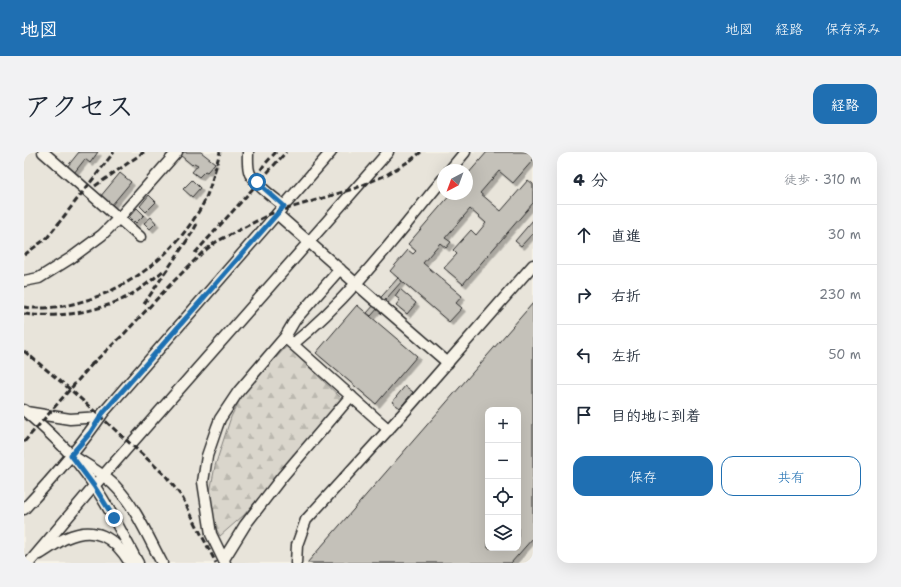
<!DOCTYPE html>
<html lang="ja">
<head>
<meta charset="utf-8">
<style>
	body { margin:0; font-family:"Shantell Sans","Klee One",sans-serif; background:#f2f2f3; color:#1f2937 }
	.controls { position:absolute; right:12px; bottom:12px; display:grid; overflow:hidden; border-radius:8px; box-shadow:0 4px 16px #0002 }
	.controls button { width:36px; height:36px; display:grid; place-items:center; padding:0; border:0; border-bottom:1px solid #e0e1e3; background:#fff; color:#1f2937; font:20px sans-serif }
	.compass { position:absolute; left:413px; top:12px; width:36px; height:36px; border-radius:50%; background:#fff; box-shadow:0 4px 16px #0002; rotate:221deg }
	.stop { position:absolute; width:12px; height:12px; margin:-9px; border:3px solid #1f6fb2; border-radius:50%; background:#fff }
	.stop.end { background:#1f6fb2; border-color:#fff; box-shadow:0 1px 4px #0008 }
	.list { margin:0; padding:0; list-style:none }
	h2 { display:flex; justify-content:space-between; align-items:center; height:52px; margin:0; padding:0 16px; font-size:17px }
	h2 small { font-size:13px; font-weight:400; color:#747a83 }
	.list li { display:grid; grid-template-columns:26px 1fr auto; gap:12px; align-items:center; box-sizing:border-box; height:60px; padding:0 16px; border-top:1px solid #e0e1e3 }
	.list b { display:block; font-size:15px; white-space:nowrap }
	.list em { font-size:13px; font-style:normal; color:#747a83 }
	.actions { display:flex; gap:8px; padding:12px 16px }
	.actions a { flex:1; padding:9px 0; border:1px solid #1f6fb2; border-radius:12px; text-align:center; font-size:14px; color:#1f6fb2 }
	.actions .main { background:#1f6fb2; color:#fff }
	.icon { flex:none; width:22px; height:22px; fill:none; stroke:currentColor; stroke-width:2; stroke-linecap:round; stroke-linejoin:round }
	.map { position:relative; flex:none; width:509px; height:411px; overflow:hidden; border-radius:12px }
	header { display:flex; align-items:center; gap:24px; box-sizing:border-box; height:56px; padding:0 20px; background:#1f6fb2; color:#fff }
	header strong { font-size:19px }
	nav { display:flex; gap:22px; margin-inline-start:auto; font-size:14px }
	.intro { display:flex; align-items:center; justify-content:space-between; box-sizing:border-box; height:96px; padding:0 24px }
	h1 { margin:0; font-size:28px }
	.button { padding:10px 18px; border-radius:12px; background:#1f6fb2; color:#fff; font-size:14px; font-weight:700 }
	main { display:flex; gap:24px; padding:0 24px }
	aside { flex:1; background:#fff; border-radius:12px; box-shadow:0 4px 16px #0002 }
	.map>svg:first-child { display:block }
</style>
</head>
<body>
<header>
<strong>地図</strong>
<nav><a>地図</a><a>経路</a><a>保存済み</a></nav>
</header>
<div class="intro"><h1>アクセス</h1><a class="button">経路</a></div>
<main>
<div class="map">
<svg width="509" height="411" viewBox="0 0 509 411">
	<defs>
		<pattern id="forest-firs" width="22" height="20" patternUnits="userSpaceOnUse"><rect width="22" height="20" fill="#dad6cc"/><path d="M5 1l3.5 6h-7zM16 11l3.5 6h-7z" fill="#bbb8af"/></pattern>
		<filter id="shadow"><feDropShadow dx="3.5" dy="3.5" stdDeviation="0" flood-color="#0004"/></filter>
	</defs>
	<rect width="100%" height="100%" fill="#f7f3e8"/>
	<filter id="ink" filterUnits="userSpaceOnUse"><feTurbulence type="fractalNoise" baseFrequency=".025" numOctaves="2"/><feDisplacementMap in="SourceGraphic" scale="8" xChannelSelector="R" yChannelSelector="G"/><feConvolveMatrix kernelMatrix="1 2 1 2 8 2 1 2 1" color-interpolation-filters="sRGB"/></filter>
	<g filter="url(#ink)">
		<!-- built -->
		<path fill="#e8e4da" fill-rule="evenodd" d="M 0,0 L 509,0 L 509,411 L 0,411 ZM 419,18 L 443,18 L 443,42 L 419,42 ZM 464,258 L 494,258 L 494,396 L 464,396 Z"/>
		<!-- forest -->
		<path fill="url(#forest-firs)" stroke="#82807c" d="M 263,194 L 318,247 L 220,363 L 196,384 L 187,367 L 186,340 L 191,314 L 207,265 L 219,241 Z"/>
		<!-- building -->
		<g fill="#c4c1b9" stroke="#2b2b2b" fill-rule="evenodd" filter="url(#shadow)">
			<path d="M 55,0 L 74,0 L 66,11 L 61,7 L 50,21 L 43,15 Z"/>
			<path d="M 159,0 L 177,0 L 191,11 L 183,20 L 181,19 L 175,25 L 168,20 L 174,13 L 170,11 L 168,13 L 156,3 Z"/>
			<path d="M 463,0 L 509,0 L 509,8 L 489,31 L 475,19 L 456,41 L 477,59 L 504,28 L 509,32 L 509,51 L 439,132 L 420,116 L 433,102 L 429,98 L 447,78 L 452,83 L 462,71 L 446,57 L 421,86 L 427,90 L 422,96 L 416,91 L 399,111 L 438,144 L 432,151 L 438,156 L 425,170 L 366,119 L 384,98 L 389,102 L 392,99 L 384,92 L 427,42 L 443,42 L 443,23 Z"/>
			<path d="M 96,21 L 107,30 L 87,54 L 76,45 Z"/>
			<path d="M 168,28 L 176,36 L 168,45 L 159,37 Z"/>
			<path d="M 125,43 L 132,50 L 122,60 L 116,54 Z"/>
			<path d="M 113,56 L 120,63 L 112,71 L 110,69 L 109,71 L 106,69 L 108,67 L 105,65 Z"/>
			<path d="M 127,65 L 132,71 L 126,77 L 120,71 Z"/>
			<path d="M 509,68 L 509,81 L 497,94 L 491,89 Z"/>
			<path d="M 374,126 L 378,129 L 347,164 L 343,161 Z"/>
			<path d="M 376,137 L 392,151 L 383,162 L 372,153 L 376,148 L 371,144 Z"/>
			<path d="M 509,151 L 509,386 L 487,411 L 283,411 ZM 464,258 L 494,258 L 494,396 L 464,396 Z"/>
			<path d="M 333,153 L 393,204 L 352,252 L 292,201 Z"/>
			<path d="M 381,234 L 389,240 L 376,256 L 368,250 Z"/>
		</g>
		<g fill="none" stroke-linecap="round" stroke-linejoin="round">
			<defs>
				<g id="minor">
					<path d="M 19,0 L 116,85"/>
					<path d="M 224,0 C 224,7 223,15 226,22 C 234,35 249,45 260,54"/>
					<path d="M 426,18 L 441,0"/>
					<path d="M 253,62 L 353,150"/>
					<path d="M 0,129 L 15,126 L 47,106 L 78,83 L 95,66 L 153,0"/>
					<path d="M 357,153 L 424,211"/>
					<path d="M 265,189 L 365,278"/>
					<path d="M 269,192 C 327,145 372,84 419,27"/>
					<path d="M 0,258 C 16,272 32,286 46,302 C 75,334 94,374 114,411"/>
					<path d="M 2,260 L 46,267 L 76,265"/>
					<path d="M 52,306 C 66,315 81,323 92,335 C 111,354 125,387 138,411"/>
					<path d="M 0,357 C 28,327 56,295 79,261 L 307,0"/>
					<path d="M 16,402 C 25,397 33,390 42,386 C 71,373 90,385 106,411"/>
					<path d="M 200,407 L 221,373 L 258,325 L 327,244"/>
					<path d="M 5,411 L 70,334 L 364,0"/>
					<path d="M 201,411 L 187,382 L 179,330 L 183,304 L 193,275 L 196,267 L 214,240 L 261,185 L 271,168 L 316,117"/>
					<path d="M 272,411 L 273,393 L 282,368 L 384,256 L 509,113"/>
				</g>
			</defs>
			<!-- minor casing -->
			<use href="#minor" stroke="#2b2b2b" stroke-width="13"/>
			<!-- minor -->
			<use href="#minor" stroke="#f7f3e8" stroke-width="10"/>
			<!-- rail -->
			<g stroke="#2b2b2b" stroke-width="3" stroke-dasharray="6 3" stroke-linecap="butt">
				<path d="M 227,33 L 240,13 L 252,0"/>
				<path d="M 71,34 L 120,0"/>
				<path d="M 171,101 L 262,0"/>
				<path d="M 0,103 L 23,86 L 90,0"/>
				<path d="M 120,152 L 168,81 L 174,70"/>
				<path d="M 0,155 C 13,157 27,156 39,154 C 99,143 150,105 179,52 C 187,36 191,17 196,0"/>
				<path d="M 0,162 C 31,166 68,161 97,148 C 112,141 127,129 140,118"/>
				<path d="M 0,199 L 47,238 L 141,323 L 158,345 L 192,411"/>
				<path d="M 67,213 L 100,182 L 144,135 L 179,100 L 192,90 L 246,62 L 332,36 L 362,23 L 387,8 L 397,0"/>
				<path d="M 0,290 L 70,210"/>
			</g>
		</g>
	</g>
	<g fill="none" stroke-linecap="round" stroke-linejoin="round" filter="url(#ink)">
		<!-- route -->
		<path stroke="#1f6fb2" stroke-width="5" d="M 90,366 L 70,334 L 47,303 L 66,281 L 79,261 L 260,54 L 233,30"/>
	</g>
</svg>
<div class="controls">
<button>+</button>
<button>−</button>
<button><svg class="icon" aria-label="locate" viewBox="0 0 24 24"><circle cx="12" cy="12" r="6"/><path d="M12 2v4M12 18v4M2 12h4M18 12h4"/></svg></button>
<button><svg class="icon" aria-label="layers" viewBox="0 0 24 24"><path d="M12 4l9 5-9 5-9-5zM3 14l9 5 9-5"/></svg></button>
</div>
<svg class="compass" viewBox="-18 -18 36 36"><path d="M0-13l5 13h-10z" fill="#e53935"/><path d="M0 13l5-13h-10z" fill="#747a83"/></svg>
<div class="stop" style="left:233px;top:30px"></div>
<div class="stop end" style="left:90px;top:366px"></div>
</div>
<aside>
<h2>4 分<small>徒歩 · 310 m</small></h2>
<ul class="list">
<li><svg class="icon" aria-label="ahead" viewBox="0 0 24 24"><path d="M12 20V5M6 11l6-6 6 6"/></svg><div><b>直進</b></div><em>30 m</em></li>
<li><svg class="icon" aria-label="right" viewBox="0 0 24 24"><path d="M7 20v-9h11M14 6l5 5-5 5"/></svg><div><b>右折</b></div><em>230 m</em></li>
<li><svg class="icon" aria-label="left" viewBox="0 0 24 24"><path d="M17 20v-9H6M10 6l-5 5 5 5"/></svg><div><b>左折</b></div><em>50 m</em></li>
<li><svg class="icon" aria-label="arrive" viewBox="0 0 24 24"><path d="M6 21V4h12l-3 4 3 4H6"/></svg><div><b>目的地に到着</b></div></li>
</ul>
<div class="actions"><a class="main">保存</a><a>共有</a></div>
</aside>
</main>
</body>
</html>
